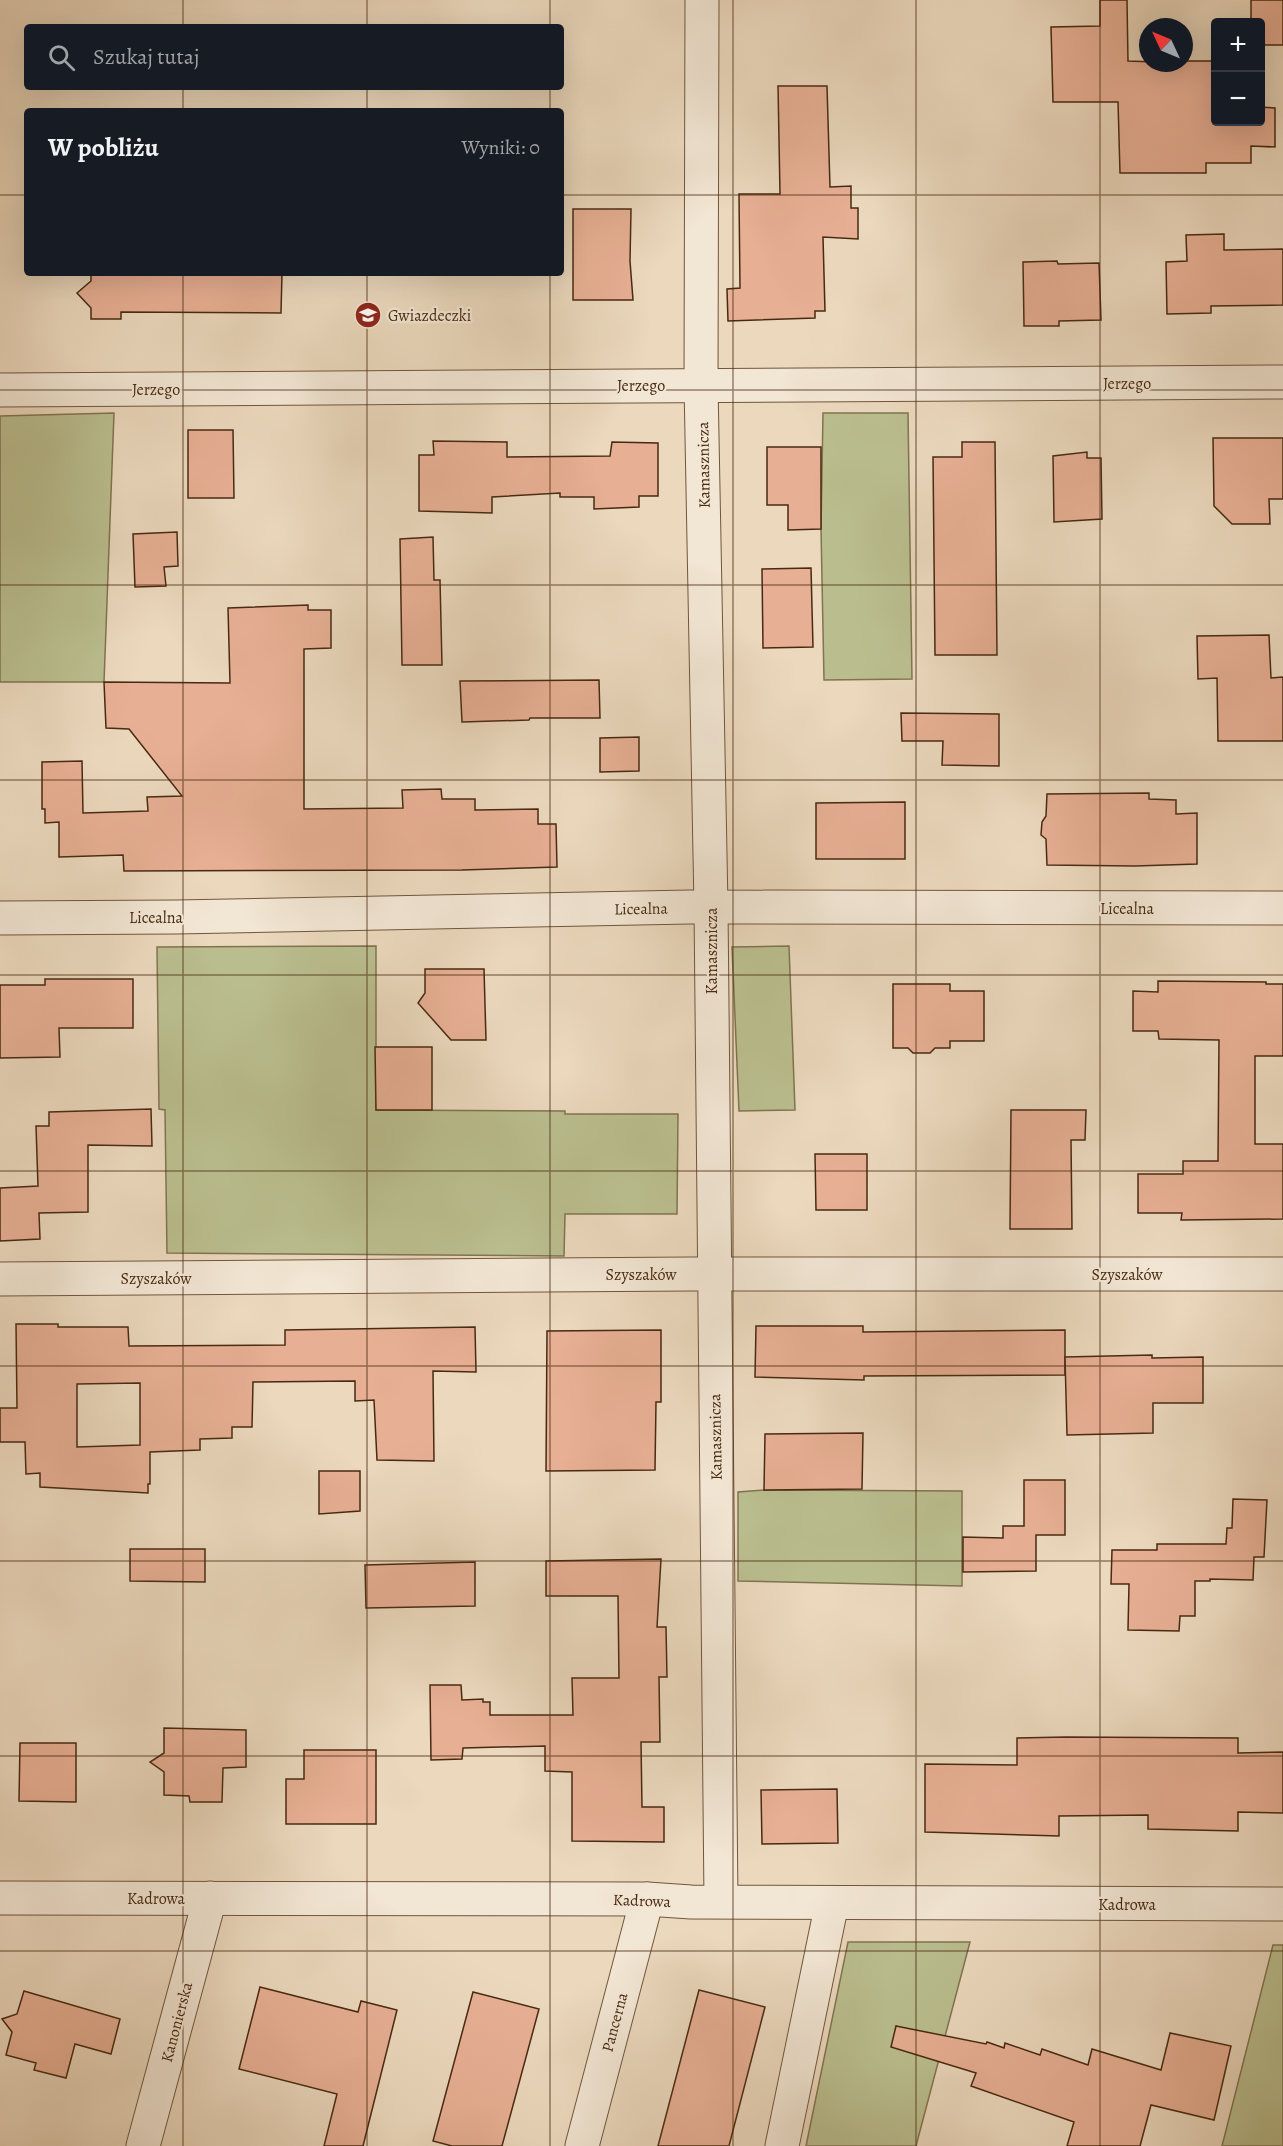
<!DOCTYPE html>
<html lang="pl">
<head>
<meta charset="utf-8">
<style>
	body { margin:0; font-family:Alegreya,serif; background:#20242c; color:#f1f3f6 }
	.controls { position:absolute; right:18px; top:18px; display:grid; overflow:hidden; border-radius:6px; box-shadow:0 6px 24px #0002 }
	.controls button { width:54px; height:54px; display:grid; place-items:center; padding:0; border:0; border-bottom:2px solid #363941; background:#171b24; color:#f1f3f6; font:30px sans-serif }
	.compass { position:absolute; left:1139px; top:18px; width:54px; height:54px; border-radius:50%; background:#171b24; box-shadow:0 6px 24px #0002; rotate:314deg }
	.list { margin:0; padding:0; list-style:none }
	h2 { display:flex; justify-content:space-between; align-items:center; height:78px; margin:0; padding:0 24px; font-size:26px }
	h2 small { font-size:20px; font-weight:400; color:#9ea1a6 }
	.icon { flex:none; width:33px; height:33px; fill:none; stroke:currentColor; stroke-width:2; stroke-linecap:round; stroke-linejoin:round }
	.map { position:relative; flex:none; width:1283px; height:2146px; overflow:hidden }
	.search { position:absolute; background:#171b24; box-shadow:0 6px 24px #0002; left:24px; top:24px; width:540px; height:66px; display:flex; align-items:center; gap:15px; box-sizing:border-box; padding:0 21px; border-radius:6px; color:#9ea1a6; font-size:22px }
	.panel { position:absolute; background:#171b24; box-shadow:0 6px 24px #0002; left:24px; top:108px; width:540px; height:168px; border-radius:6px }
	.map>svg:first-child { display:block }
</style>
</head>
<body>
<div class="map">
<svg width="1283" height="2146" viewBox="0 0 1283 2146">
	<rect width="100%" height="100%" fill="#ebd8bd"/>
	<filter id="stains"><feTurbulence type="fractalNoise" baseFrequency=".00333" numOctaves="4"/><feColorMatrix values="0 0 0 0 .2 0 0 0 0 .09 0 0 0 0 .02 0 0 0 .5 -.17"/></filter>
	<radialGradient id="worn" r=".72"><stop offset=".6" stop-color="#630" stop-opacity="0"/><stop offset="1" stop-color="#630" stop-opacity=".3"/></radialGradient>
	<!-- green -->
	<g fill="#babe8f" stroke="#817450" stroke-width="1.5">
		<path d="M 114,413 L 104,682 L 0,682 L 0,416 Z"/>
		<path d="M 823,413 L 908,413 L 912,679 L 824,680 L 821,529 Z"/>
		<path d="M 376,946 L 376,1110 L 565,1111 L 565,1114 L 678,1114 L 677,1214 L 565,1214 L 564,1256 L 167,1253 L 165,1110 L 159,1109 L 157,947 Z"/>
		<path d="M 789,946 L 795,1110 L 739,1111 L 732,947 Z"/>
		<path d="M 764,1490 L 962,1491 L 962,1586 L 738,1581 L 738,1492 Z"/>
		<path d="M 848,1942 L 970,1942 L 916,2146 L 806,2146 Z"/>
		<path d="M 1273,1945 L 1283,1945 L 1283,2146 L 1222,2146 Z"/>
	</g>
	<!-- building -->
	<g fill="#e7af94" stroke="#482a11" stroke-width="1.5" fill-rule="evenodd">
		<path d="M 1100,0 L 1127,0 L 1128,61 L 1184,63 L 1184,61 L 1215,61 L 1215,122 L 1260,122 L 1260,107 L 1275,108 L 1275,147 L 1251,146 L 1251,163 L 1206,163 L 1206,173 L 1120,173 L 1118,102 L 1053,102 L 1051,27 L 1100,26 Z"/>
		<path d="M 1251,0 L 1283,0 L 1283,45 L 1260,45 L 1260,22 L 1251,22 Z"/>
		<path d="M 778,86 L 827,86 L 830,187 L 851,186 L 851,208 L 858,208 L 858,239 L 823,237 L 825,311 L 815,311 L 815,318 L 728,321 L 727,289 L 740,288 L 739,194 L 780,194 Z"/>
		<path d="M 573,209 L 631,209 L 630,261 L 633,300 L 573,300 Z"/>
		<path d="M 1224,234 L 1224,250 L 1283,249 L 1283,305 L 1211,306 L 1211,313 L 1167,314 L 1166,262 L 1187,261 L 1186,235 Z"/>
		<path d="M 1057,261 L 1058,264 L 1099,263 L 1101,320 L 1059,321 L 1059,326 L 1024,326 L 1023,262 Z"/>
		<path d="M 91,273 L 282,273 L 281,313 L 121,312 L 121,319 L 91,319 L 91,308 L 77,293 L 91,281 Z"/>
		<path d="M 188,430 L 233,430 L 234,498 L 188,498 Z"/>
		<path d="M 1213,438 L 1283,438 L 1283,499 L 1269,499 L 1270,524 L 1232,524 L 1214,506 Z"/>
		<path d="M 433,441 L 507,442 L 507,457 L 610,456 L 612,442 L 658,443 L 658,496 L 639,496 L 639,507 L 594,509 L 594,497 L 560,497 L 560,493 L 492,497 L 492,513 L 419,511 L 419,455 L 434,455 Z"/>
		<path d="M 962,442 L 995,442 L 997,655 L 935,655 L 933,457 L 962,457 Z"/>
		<path d="M 767,447 L 821,447 L 821,529 L 788,530 L 788,505 L 767,505 Z"/>
		<path d="M 1087,452 L 1087,458 L 1101,458 L 1102,519 L 1054,522 L 1053,456 Z"/>
		<path d="M 177,532 L 178,566 L 164,567 L 166,586 L 135,587 L 133,534 Z"/>
		<path d="M 433,537 L 434,580 L 440,580 L 442,665 L 402,665 L 400,539 Z"/>
		<path d="M 811,568 L 813,647 L 763,648 L 762,569 Z"/>
		<path d="M 308,605 L 308,610 L 331,610 L 331,648 L 304,649 L 304,809 L 403,808 L 402,790 L 441,789 L 442,799 L 475,799 L 475,810 L 538,809 L 538,824 L 556,824 L 557,867 L 462,870 L 124,871 L 123,855 L 59,857 L 59,822 L 45,823 L 45,809 L 42,809 L 42,762 L 82,761 L 83,813 L 148,811 L 147,797 L 182,796 L 129,729 L 106,728 L 104,682 L 230,683 L 228,608 Z"/>
		<path d="M 1269,635 L 1271,678 L 1283,677 L 1283,741 L 1218,741 L 1217,678 L 1198,679 L 1197,636 Z"/>
		<path d="M 599,680 L 600,718 L 530,718 L 529,720 L 462,722 L 460,681 Z"/>
		<path d="M 901,713 L 999,714 L 999,766 L 942,765 L 943,741 L 902,741 Z"/>
		<path d="M 639,737 L 639,771 L 600,772 L 600,738 Z"/>
		<path d="M 1149,793 L 1149,799 L 1176,800 L 1176,814 L 1197,813 L 1197,864 L 1135,866 L 1047,865 L 1046,839 L 1041,835 L 1042,822 L 1046,816 L 1047,794 Z"/>
		<path d="M 905,802 L 905,859 L 816,859 L 816,803 Z"/>
		<path d="M 425,969 L 484,969 L 486,1040 L 451,1040 L 418,1003 L 425,993 Z"/>
		<path d="M 45,979 L 133,979 L 133,1028 L 59,1028 L 60,1057 L 0,1058 L 0,985 L 45,985 Z"/>
		<path d="M 1158,981 L 1266,982 L 1266,984 L 1283,984 L 1283,1056 L 1255,1056 L 1255,1144 L 1283,1144 L 1283,1219 L 1181,1220 L 1182,1213 L 1138,1213 L 1138,1174 L 1183,1174 L 1183,1161 L 1218,1161 L 1219,1040 L 1159,1039 L 1158,1031 L 1133,1031 L 1133,991 L 1158,992 Z"/>
		<path d="M 893,984 L 950,984 L 950,991 L 984,991 L 984,1041 L 950,1041 L 950,1048 L 935,1048 L 930,1053 L 913,1053 L 908,1048 L 893,1048 Z"/>
		<path d="M 375,1047 L 432,1047 L 432,1110 L 376,1110 Z"/>
		<path d="M 151,1109 L 152,1146 L 88,1145 L 88,1212 L 39,1213 L 40,1239 L 0,1241 L 0,1188 L 38,1186 L 36,1126 L 49,1126 L 49,1112 Z"/>
		<path d="M 1011,1110 L 1086,1110 L 1085,1140 L 1071,1140 L 1072,1229 L 1010,1229 Z"/>
		<path d="M 815,1154 L 867,1154 L 867,1210 L 816,1210 Z"/>
		<path d="M 16,1324 L 58,1324 L 58,1327 L 128,1327 L 129,1346 L 285,1345 L 285,1330 L 475,1327 L 476,1372 L 433,1371 L 434,1461 L 377,1460 L 374,1400 L 355,1401 L 355,1381 L 253,1382 L 252,1427 L 232,1427 L 232,1438 L 200,1439 L 200,1450 L 150,1452 L 150,1484 L 148,1484 L 148,1493 L 40,1487 L 40,1473 L 26,1474 L 25,1442 L 0,1442 L 0,1408 L 17,1408 ZM 140,1383 L 140,1445 L 77,1447 L 77,1384 Z"/>
		<path d="M 756,1326 L 863,1326 L 863,1332 L 1065,1330 L 1065,1375 L 864,1376 L 864,1380 L 755,1377 Z"/>
		<path d="M 661,1330 L 661,1402 L 656,1402 L 655,1470 L 546,1471 L 547,1331 Z"/>
		<path d="M 1152,1355 L 1152,1358 L 1203,1357 L 1203,1403 L 1153,1403 L 1153,1433 L 1067,1435 L 1065,1357 Z"/>
		<path d="M 863,1433 L 862,1489 L 764,1490 L 765,1434 Z"/>
		<path d="M 319,1471 L 360,1471 L 360,1511 L 319,1514 Z"/>
		<path d="M 1024,1480 L 1065,1480 L 1065,1535 L 1036,1535 L 1036,1571 L 963,1572 L 963,1537 L 1003,1538 L 1003,1526 L 1024,1526 Z"/>
		<path d="M 1233,1499 L 1267,1500 L 1264,1557 L 1254,1557 L 1253,1580 L 1210,1579 L 1210,1581 L 1195,1581 L 1195,1616 L 1180,1616 L 1179,1631 L 1128,1630 L 1129,1584 L 1111,1584 L 1112,1550 L 1157,1550 L 1157,1544 L 1226,1544 L 1227,1528 L 1232,1528 Z"/>
		<path d="M 130,1549 L 205,1549 L 205,1582 L 130,1581 Z"/>
		<path d="M 661,1559 L 657,1627 L 666,1627 L 667,1677 L 659,1677 L 660,1742 L 641,1742 L 642,1807 L 664,1807 L 664,1842 L 572,1841 L 572,1772 L 545,1771 L 545,1746 L 463,1748 L 462,1759 L 431,1760 L 430,1685 L 461,1685 L 462,1700 L 483,1699 L 483,1702 L 490,1702 L 490,1715 L 573,1715 L 572,1678 L 619,1678 L 618,1596 L 546,1596 L 546,1561 Z"/>
		<path d="M 475,1562 L 475,1606 L 366,1608 L 365,1565 Z"/>
		<path d="M 164,1728 L 246,1730 L 246,1767 L 223,1768 L 222,1802 L 190,1802 L 189,1796 L 164,1795 L 164,1772 L 150,1762 L 164,1753 Z"/>
		<path d="M 1066,1737 L 1238,1738 L 1238,1753 L 1283,1752 L 1283,1813 L 1238,1812 L 1238,1831 L 1148,1829 L 1148,1815 L 1059,1816 L 1059,1836 L 925,1832 L 925,1764 L 1017,1765 L 1017,1738 Z"/>
		<path d="M 20,1743 L 76,1743 L 76,1802 L 19,1801 Z"/>
		<path d="M 304,1750 L 376,1750 L 376,1824 L 286,1824 L 286,1779 L 304,1779 Z"/>
		<path d="M 837,1789 L 838,1843 L 762,1844 L 761,1790 Z"/>
		<path d="M 260,1987 L 358,2012 L 361,2001 L 397,2010 L 363,2146 L 324,2146 L 337,2094 L 239,2069 Z"/>
		<path d="M 699,1990 L 765,2007 L 729,2146 L 658,2146 Z"/>
		<path d="M 24,1991 L 120,2019 L 111,2054 L 75,2044 L 66,2078 L 34,2070 L 36,2063 L 6,2055 L 12,2032 L 2,2019 L 17,2014 Z"/>
		<path d="M 473,1992 L 539,2009 L 502,2146 L 452,2146 L 433,2141 Z"/>
		<path d="M 896,2026 L 986,2044 L 987,2042 L 1004,2048 L 1005,2043 L 1040,2055 L 1042,2049 L 1088,2065 L 1092,2049 L 1161,2070 L 1170,2033 L 1231,2046 L 1214,2120 L 1151,2105 L 1140,2146 L 1067,2146 L 1074,2122 L 971,2086 L 976,2073 L 891,2047 Z"/>
	</g>
	<g fill="none" stroke-linecap="round" stroke-linejoin="round">
		<defs>
			<g id="minor">
				<path d="M 702,0 L 701,384 L 711,907 L 721,1901"/>
				<path d="M 0,390 L 1283,382"/>
				<path d="M 0,918 L 176,917 L 690,907 L 1283,908"/>
				<path d="M 0,1279 L 692,1274 L 1283,1274"/>
				<path d="M 0,1898 L 647,1899 L 691,1902 L 1283,1904"/>
				<path d="M 143,2146 L 210,1898"/>
				<path d="M 582,2146 L 647,1899"/>
				<path d="M 782,2146 L 832,1903"/>
			</g>
		</defs>
		<!-- minor casing -->
		<use href="#minor" stroke="#71563c" stroke-width="35"/>
		<!-- minor -->
		<use href="#minor" stroke="#f2e6d4" stroke-width="33"/>
	</g>
	<!-- grid -->
	<path fill="none" stroke="#482a11" stroke-width="1.5" stroke-opacity="0.55" d="M 183,0 L 183,27M 367,0 L 367,27M 550,0 L 550,27M 733,0 L 733,2146M 916,0 L 916,2146M 1100,0 L 1100,2146M 183,87 L 183,111M 367,87 L 367,111M 550,87 L 550,111M 0,195 L 27,195M 561,195 L 1283,195M 183,273 L 183,2146M 367,273 L 367,2146M 550,273 L 550,2146M 0,390 L 1283,390M 0,585 L 1283,585M 0,780 L 1283,780M 0,975 L 1283,975M 0,1171 L 1283,1171M 0,1366 L 1283,1366M 0,1561 L 1283,1561M 0,1756 L 1283,1756M 0,1951 L 1283,1951"/>
	<!-- icons -->
	<defs>
		<symbol id="school-disc" viewBox="-11 -11 22 22"><circle r="9.5" fill="#8f2418" stroke="#f2e6d4"/><path d="M0-5L7-2L0 1L-7-2ZM-4 1L0 2.5L4 1V4Q0 6-4 4Z" fill="#fff"/></symbol>
	</defs>
	<g fill-rule="evenodd">
		<use href="#school-disc" x="353" y="300" width="30" height="30"/>
	</g>
	<g text-anchor="middle" stroke-width="4.5" stroke-linejoin="round" paint-order="stroke">
		<!-- poi labels -->
		<g font-size="16" fill="#482a11" stroke="#f2e6d4" text-anchor="start">
			<text x="388" y="321">Gwiazdeczki</text>
		</g>
		<!-- street labels -->
		<g font-size="16" fill="#482a11" stroke="#f2e6d4">
			<text x="1127" y="389">Jerzego</text>
			<text x="641" y="391">Jerzego</text>
			<text x="156" y="395">Jerzego</text>
			<text transform="translate(703 465) rotate(-91)" y="6">Kamasznicza</text>
			<text transform="translate(641 908) rotate(-1)" y="6">Licealna</text>
			<text x="1127" y="914">Licealna</text>
			<text x="156" y="923">Licealna</text>
			<text transform="translate(711 951) rotate(-90)" y="6">Kamasznicza</text>
			<text x="641" y="1280">Szyszaków</text>
			<text x="1127" y="1280">Szyszaków</text>
			<text x="156" y="1284">Szyszaków</text>
			<text transform="translate(715 1437) rotate(-91)" y="6">Kamasznicza</text>
			<text x="156" y="1904">Kadrowa</text>
			<text transform="translate(642 1900) rotate(2)" y="6">Kadrowa</text>
			<text x="1127" y="1910">Kadrowa</text>
			<text transform="translate(176 2022) rotate(-75)" y="6">Kanonierska</text>
			<text transform="translate(614 2022) rotate(-75)" y="6">Pancerna</text>
		</g>
	</g>
	<rect width="100%" height="100%" filter="url(#stains)"/>
	<rect width="100%" height="100%" fill="url(#worn)"/>
</svg>
<div class="controls">
<button>+</button>
<button>−</button>
</div>
<svg class="compass" viewBox="-18 -18 36 36"><path d="M0-13l5 13h-10z" fill="#e53935"/><path d="M0 13l5-13h-10z" fill="#9ea1a6"/></svg>
<div class="search"><svg class="icon" aria-label="search" viewBox="0 0 24 24"><circle cx="10" cy="10" r="6"/><path d="M15 15l6 6"/></svg>Szukaj tutaj</div>
<section class="panel">
<h2>W pobliżu<small>Wyniki: 0</small></h2>
<ul class="list">
</ul>
</section>
</div>
</body>
</html>
